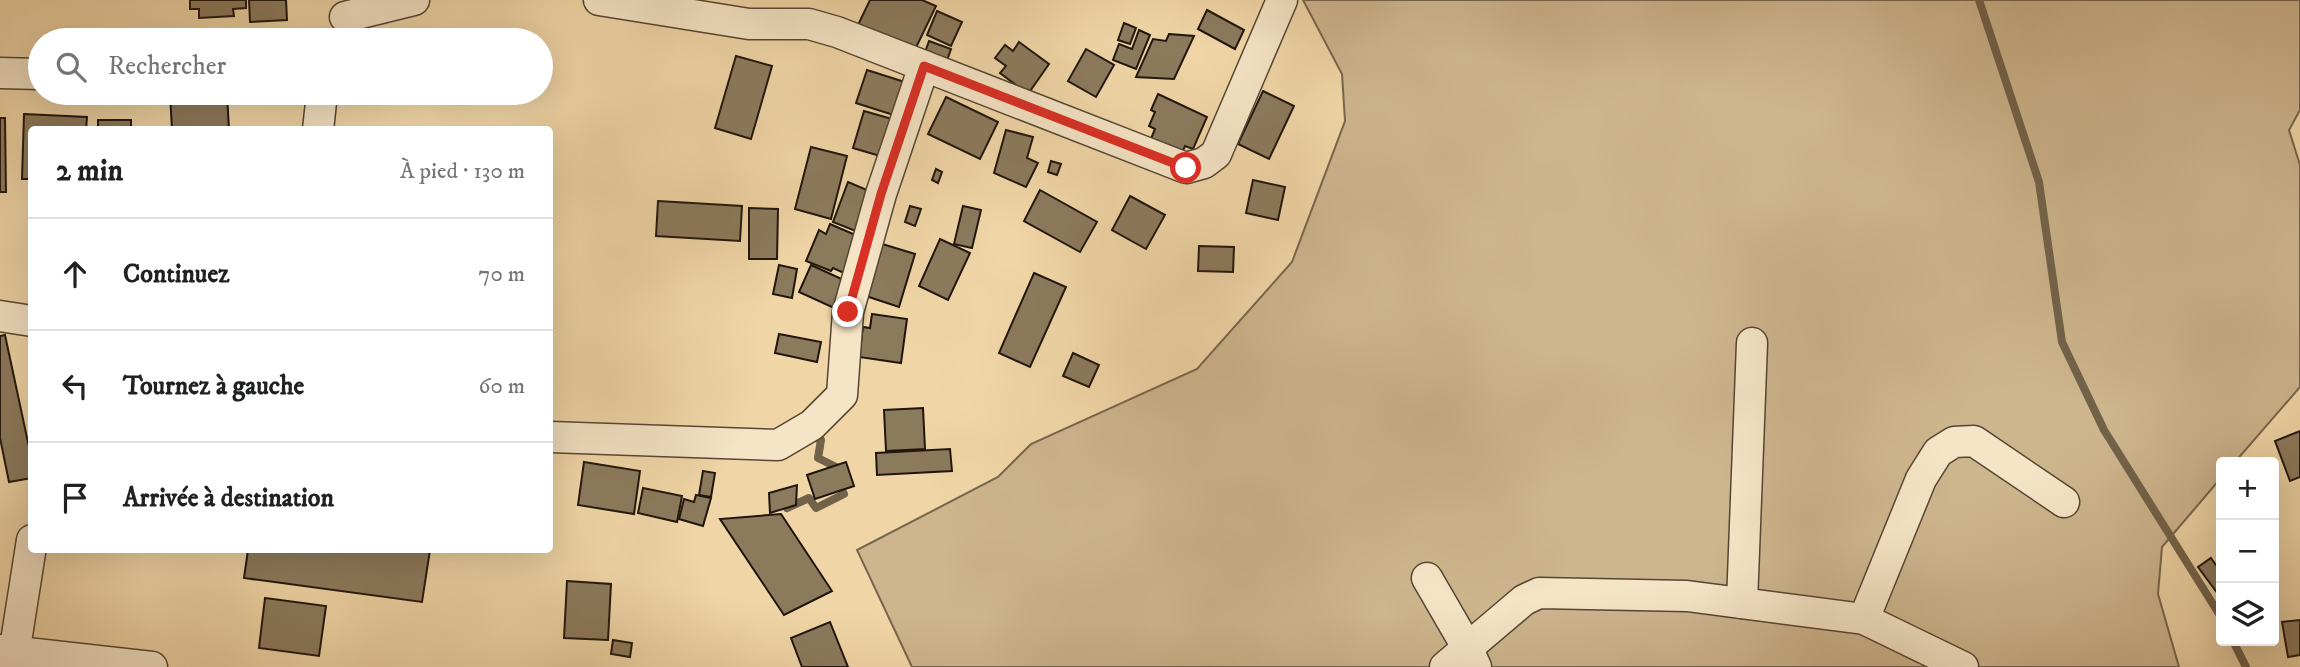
<!DOCTYPE html>
<html lang="fr">
<head>
<meta charset="utf-8">
<style>
	body { margin:0; font-family:"IM FELL DW Pica",serif; background:#f2f2f2; color:#202124 }
	.controls { position:absolute; right:21px; bottom:21px; display:grid; overflow:hidden; border-radius:7px; box-shadow:0 7px 28px #0002 }
	.controls button { width:63px; height:63px; display:grid; place-items:center; padding:0; border:0; border-bottom:2px solid #e0e0e0; background:#fff; color:#202124; font:35px sans-serif }
	.stop { position:absolute; width:21px; height:21px; margin:-16px; border:5px solid #d93025; border-radius:50%; background:#fff }
	.stop.end { background:#d93025; border-color:#fff; box-shadow:0 2px 7px #0008 }
	.list { margin:0; padding:0; list-style:none }
	h2 { display:flex; justify-content:space-between; align-items:center; height:91px; margin:0; padding:0 28px; font-size:30px }
	h2 small { font-size:23px; font-weight:400; color:#757577 }
	.list li { display:grid; grid-template-columns:46px 1fr auto; gap:21px; align-items:center; box-sizing:border-box; height:112px; padding:0 28px; border-top:2px solid #e0e0e0 }
	.list b { display:block; font-size:26px; white-space:nowrap }
	.list em { font-size:23px; font-style:normal; color:#757577 }
	.icon { flex:none; width:38px; height:38px; fill:none; stroke:currentColor; stroke-width:2; stroke-linecap:round; stroke-linejoin:round }
	.map { position:relative; flex:none; width:2300px; height:667px; overflow:hidden }
	.search { position:absolute; background:#fff; box-shadow:0 7px 28px #0002; left:28px; top:28px; width:525px; height:77px; display:flex; align-items:center; gap:18px; box-sizing:border-box; padding:0 24px; border-radius:38px; color:#757577; font-size:26px }
	.panel { position:absolute; background:#fff; box-shadow:0 7px 28px #0002; left:28px; top:126px; width:525px; height:427px; border-radius:7px }
	.map>svg:first-child { display:block }
</style>
</head>
<body>
<div class="map">
<svg width="2300" height="667" viewBox="0 0 2300 667">
	<rect width="100%" height="100%" fill="#f0d6a7"/>
	<filter id="stains"><feTurbulence type="fractalNoise" baseFrequency=".00286" numOctaves="4"/><feColorMatrix values="0 0 0 0 .2 0 0 0 0 .09 0 0 0 0 .02 0 0 0 .5 -.17"/></filter>
	<radialGradient id="worn" r=".72"><stop offset=".6" stop-color="#630" stop-opacity="0"/><stop offset="1" stop-color="#630" stop-opacity=".3"/></radialGradient>
	<!-- green -->
	<path fill="#cdb58d" stroke="#76664d" stroke-width="2" d="M 1303,0 L 2300,0 L 2300,110 L 2289,130 L 2300,165 L 2300,387 L 2235,462 L 2221,462 L 2221,478 L 2162,547 L 2158,594 L 2179,667 L 912,667 L 857,550 L 998,477 L 1031,444 L 1197,369 L 1292,262 L 1345,121 L 1342,74 Z"/>
	<g fill="none" stroke-linecap="round" stroke-linejoin="round">
		<!-- stream -->
		<g stroke="#72624a" stroke-width="8">
			<path d="M 1979,0 L 2039,182 L 2062,342 L 2104,430 L 2221,617"/>
			<path d="M 787,508 L 809,498 L 816,508 L 844,494 L 837,480 L 840,469 L 818,458 L 821,440 L 811,436"/>
			<path d="M 2233,641 L 2246,667"/>
		</g>
	</g>
	<!-- building -->
	<g fill="#8c7a5d" stroke="#20160d" stroke-width="2">
		<path d="M 190,0 L 246,0 L 246,8 L 233,9 L 234,16 L 199,18 L 199,9 L 190,9 Z"/>
		<path d="M 249,0 L 286,0 L 287,20 L 250,22 Z"/>
		<path d="M 870,0 L 922,0 L 936,6 L 912,56 L 856,29 Z"/>
		<path d="M 1207,10 L 1244,30 L 1235,49 L 1198,29 Z"/>
		<path d="M 937,11 L 962,22 L 951,46 L 927,35 Z"/>
		<path d="M 1124,23 L 1136,28 L 1130,44 L 1118,40 Z"/>
		<path d="M 1139,30 L 1150,35 L 1136,69 L 1113,60 L 1119,44 L 1132,49 Z"/>
		<path d="M 1169,34 L 1194,36 L 1174,79 L 1136,77 L 1153,39 L 1166,41 Z"/>
		<path d="M 929,41 L 951,49 L 944,69 L 922,61 Z"/>
		<path d="M 1019,42 L 1049,64 L 1028,94 L 1000,73 L 1006,66 L 995,58 L 1005,45 L 1013,51 Z"/>
		<path d="M 1086,49 L 1114,65 L 1096,97 L 1068,81 Z"/>
		<path d="M 736,56 L 772,66 L 751,139 L 715,128 Z"/>
		<path d="M 867,70 L 914,85 L 903,118 L 856,103 Z"/>
		<path d="M 1263,91 L 1294,106 L 1269,159 L 1238,144 Z"/>
		<path d="M 170,93 L 227,93 L 229,130 L 172,130 Z"/>
		<path d="M 1158,94 L 1207,117 L 1193,149 L 1185,146 L 1181,155 L 1150,141 L 1155,129 L 1149,126 L 1155,112 L 1151,110 Z"/>
		<path d="M 946,97 L 998,122 L 980,159 L 928,134 Z"/>
		<path d="M 864,111 L 899,121 L 887,158 L 853,148 Z"/>
		<path d="M 24,114 L 87,117 L 86,130 L 32,130 L 32,179 L 22,179 Z"/>
		<path d="M 0,118 L 5,118 L 6,192 L 0,192 Z"/>
		<rect x="98" y="120" width="33" height="10"/>
		<path d="M 1006,130 L 1033,137 L 1027,158 L 1038,163 L 1026,187 L 994,173 Z"/>
		<path d="M 811,147 L 847,156 L 831,219 L 795,209 Z"/>
		<path d="M 1051,161 L 1061,164 L 1057,175 L 1048,172 Z"/>
		<path d="M 936,169 L 942,172 L 938,183 L 932,180 Z"/>
		<path d="M 1253,180 L 1285,187 L 1278,220 L 1246,213 Z"/>
		<path d="M 848,182 L 874,193 L 858,232 L 833,222 Z"/>
		<path d="M 1040,190 L 1097,222 L 1080,252 L 1024,221 Z"/>
		<path d="M 1130,196 L 1165,215 L 1146,249 L 1112,230 Z"/>
		<path d="M 658,201 L 742,206 L 740,241 L 656,236 Z"/>
		<path d="M 910,206 L 921,209 L 915,226 L 905,222 Z"/>
		<path d="M 963,206 L 981,210 L 972,248 L 954,244 Z"/>
		<path d="M 749,208 L 778,209 L 777,259 L 749,259 Z"/>
		<path d="M 830,224 L 860,237 L 844,273 L 833,268 L 831,271 L 806,261 L 819,230 L 826,234 Z"/>
		<path d="M 940,239 L 970,253 L 948,300 L 919,286 Z"/>
		<path d="M 879,243 L 915,254 L 899,307 L 863,295 Z"/>
		<path d="M 1199,246 L 1234,247 L 1233,272 L 1198,271 Z"/>
		<path d="M 779,265 L 797,269 L 792,298 L 773,294 Z"/>
		<path d="M 811,265 L 846,281 L 834,308 L 799,292 Z"/>
		<path d="M 1034,273 L 1066,287 L 1030,367 L 999,353 Z"/>
		<path d="M 872,314 L 907,319 L 901,363 L 859,357 L 863,327 L 870,328 Z"/>
		<path d="M 779,334 L 821,342 L 817,362 L 775,353 Z"/>
		<path d="M 5,335 L 32,461 L 32,478 L 9,482 L 0,438 L 0,336 Z"/>
		<path d="M 1073,353 L 1099,365 L 1089,387 L 1063,376 Z"/>
		<path d="M 923,408 L 925,449 L 886,451 L 884,410 Z"/>
		<path d="M 2300,431 L 2300,477 L 2290,481 L 2275,441 Z"/>
		<path d="M 950,449 L 952,471 L 877,475 L 876,453 Z"/>
		<path d="M 584,462 L 640,471 L 634,514 L 578,505 Z"/>
		<path d="M 846,462 L 854,486 L 815,499 L 807,475 Z"/>
		<path d="M 703,471 L 715,473 L 711,497 L 699,495 Z"/>
		<path d="M 797,485 L 796,505 L 770,513 L 769,493 Z"/>
		<path d="M 643,488 L 682,496 L 677,522 L 638,513 Z"/>
		<path d="M 696,495 L 711,498 L 703,526 L 679,519 L 684,499 L 694,502 Z"/>
		<path d="M 781,514 L 832,591 L 784,615 L 720,519 Z"/>
		<path d="M 248,550 L 430,550 L 422,602 L 244,578 Z"/>
		<path d="M 2211,558 L 2221,572 L 2221,598 L 2198,567 Z"/>
		<path d="M 567,581 L 611,584 L 608,640 L 564,638 Z"/>
		<path d="M 265,598 L 326,606 L 319,656 L 259,648 Z"/>
		<path d="M 2300,620 L 2300,655 L 2288,657 L 2282,622 Z"/>
		<path d="M 830,622 L 848,667 L 802,667 L 791,638 Z"/>
		<path d="M 613,640 L 632,643 L 630,657 L 611,654 Z"/>
	</g>
	<g fill="none" stroke-linecap="round" stroke-linejoin="round">
		<defs>
			<g id="minor">
				<path d="M 599,0 L 749,24 L 809,24 L 837,32 L 1186,168 L 1204,163 L 1216,154 L 1282,0"/>
				<path d="M 345,17 L 414,0"/>
				<path d="M 0,73 L 40,74"/>
				<path d="M 318,130 L 322,93"/>
				<path d="M 0,316 L 32,321"/>
				<path d="M 550,437 L 778,445 L 812,425 L 842,395 L 848,312 L 881,194 L 924,66"/>
				<path d="M 1427,578 L 1467,647 L 1476,667"/>
				<path d="M 1742,603 L 1752,343"/>
				<path d="M 1864,619 L 1921,479 L 1938,452 L 1954,442 L 1974,441 L 2064,502"/>
				<path d="M 0,650 L 152,667"/>
				<path d="M 12,667 L 32,540"/>
				<path d="M 1445,667 L 1524,600 L 1539,593 L 1687,596 L 1864,619 L 1963,667"/>
			</g>
		</defs>
		<!-- minor casing -->
		<use href="#minor" stroke="#544634" stroke-width="33"/>
		<!-- minor -->
		<use href="#minor" stroke="#f5e4c6" stroke-width="30"/>
	</g>
	<g fill="none" stroke-linecap="round" stroke-linejoin="round">
		<!-- route -->
		<path stroke="#d93025" stroke-width="9" d="M 848,312 L 881,194 L 924,66 L 1186,168"/>
	</g>
	<rect width="100%" height="100%" filter="url(#stains)"/>
	<rect width="100%" height="100%" fill="url(#worn)"/>
</svg>
<div class="controls">
<button>+</button>
<button>−</button>
<button><svg class="icon" aria-label="layers" viewBox="0 0 24 24"><path d="M12 4l9 5-9 5-9-5zM3 14l9 5 9-5"/></svg></button>
</div>
<div class="stop" style="left:1186px;top:168px"></div>
<div class="stop end" style="left:848px;top:312px"></div>
<div class="search"><svg class="icon" aria-label="search" viewBox="0 0 24 24"><circle cx="10" cy="10" r="6"/><path d="M15 15l6 6"/></svg>Rechercher</div>
<section class="panel">
<h2>2 min<small>À pied · 130 m</small></h2>
<ul class="list">
<li><svg class="icon" aria-label="ahead" viewBox="0 0 24 24"><path d="M12 20V5M6 11l6-6 6 6"/></svg><div><b>Continuez</b></div><em>70 m</em></li>
<li><svg class="icon" aria-label="left" viewBox="0 0 24 24"><path d="M17 20v-9H6M10 6l-5 5 5 5"/></svg><div><b>Tournez à gauche</b></div><em>60 m</em></li>
<li><svg class="icon" aria-label="arrive" viewBox="0 0 24 24"><path d="M6 21V4h12l-3 4 3 4H6"/></svg><div><b>Arrivée à destination</b></div></li>
</ul>
</section>
</div>
</body>
</html>
